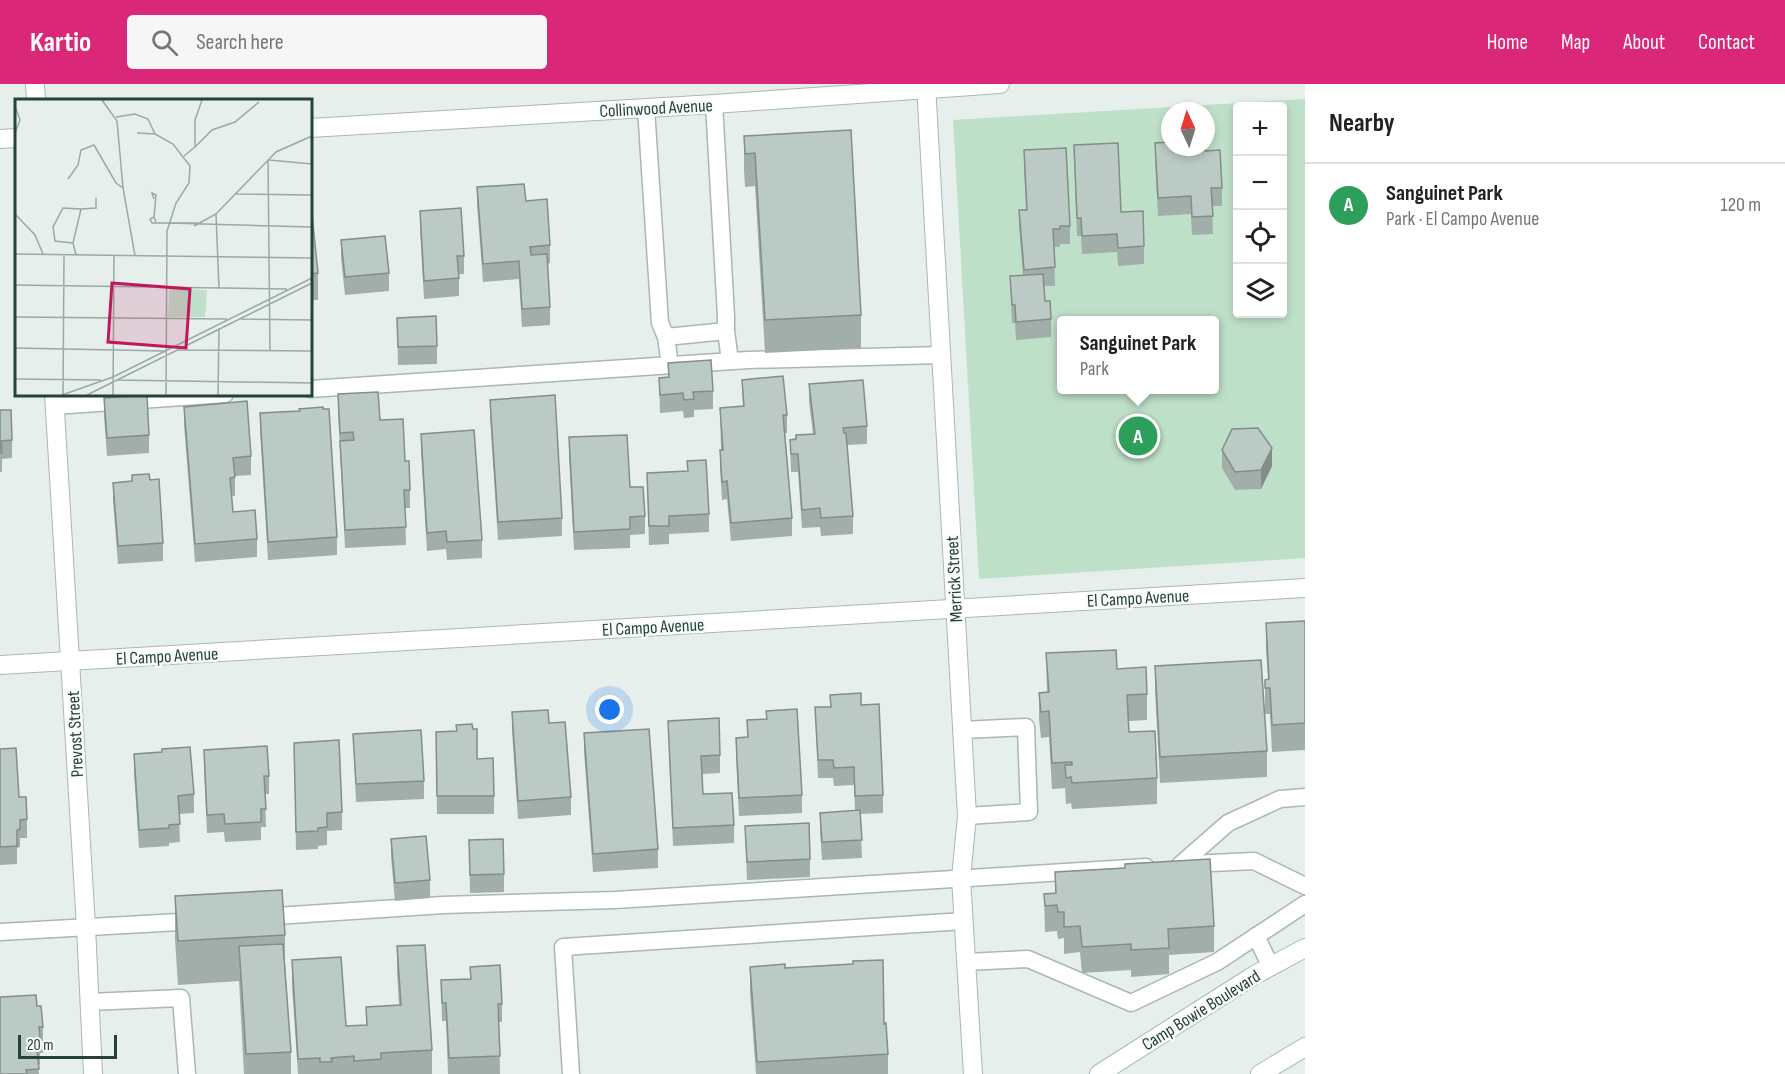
<!DOCTYPE html>
<html lang="en">
<head>
<meta charset="utf-8">
<style>
	body { margin:0; font-family:"Sofia Sans Condensed",sans-serif; background:#f6f6f6; color:#222 }
	.controls { position:absolute; right:18px; top:18px; display:grid; overflow:hidden; border-radius:6px; box-shadow:0 3px 9px #0003 }
	.controls button { width:54px; height:54px; display:grid; place-items:center; padding:0; border:0; border-bottom:2px solid #e0e0e0; background:#fff; color:#222; font:30px sans-serif }
	.compass { position:absolute; left:1161px; top:18px; width:54px; height:54px; border-radius:50%; background:#fff; box-shadow:0 3px 9px #0003; rotate:356deg }
	.scale { position:absolute; left:18px; bottom:15px; width:99px; box-sizing:border-box; padding-left:6px; border:3px solid #24423a; border-top:0; font-size:16px; line-height:21px; white-space:nowrap; color:#24423a; -webkit-text-stroke:4px #f7fbf9; paint-order:stroke }
	.you { position:absolute; left:610px; top:626px; width:21px; height:21px; margin:-15px; border:4px solid #fff; border-radius:50%; background:#1a73e8; box-shadow:0 0 0 9px #1a73e833 }
	.badge { display:grid; place-items:center; width:39px; height:39px; border-radius:50%; background:#db2777; color:#fff; font-size:20px; font-weight:700 }
	.pin { position:absolute; translate:-50% -50%; border:3px solid #fff; box-shadow:0 2px 6px #0006 }
	.popup { position:absolute; left:1057px; top:232px; width:162px; height:78px; box-sizing:border-box; display:grid; place-content:center; border-radius:6px; background:#fff; filter:drop-shadow(0 2px 4px #0005); font-size:20px; white-space:nowrap; color:#767676 }
	.popup b { font-size:22px; color:#222 }
	.popup::after { content:''; position:absolute; left:50%; top:100%; margin-left:-12px; border:12px solid transparent; border-top-color:#fff }
	.list { margin:0; padding:0; list-style:none }
	h2 { display:flex; justify-content:space-between; align-items:center; height:78px; margin:0; padding:0 24px; font-size:26px }
	h2 small { font-size:20px; font-weight:400; color:#767676 }
	.list li { display:grid; grid-template-columns:39px 1fr auto; gap:18px; align-items:center; box-sizing:border-box; height:84px; padding:0 24px; border-top:2px solid #e0e0e0 }
	.list b { display:block; font-size:22px; white-space:nowrap }
	.list p { margin:0; font-size:20px; white-space:nowrap; color:#767676 }
	.list em { font-size:20px; font-style:normal; color:#767676 }
	.icon { flex:none; width:33px; height:33px; fill:none; stroke:currentColor; stroke-width:2; stroke-linecap:round; stroke-linejoin:round }
	.map { position:relative; flex:none; width:1305px; height:990px; overflow:hidden }
	header { display:flex; align-items:center; gap:36px; box-sizing:border-box; height:84px; padding:0 30px; background:#db2777; color:#fff }
	header strong { font-size:28px }
	nav { display:flex; gap:33px; margin-inline-start:auto; font-size:21px }
	.search { width:420px; height:54px; background:#f6f6f6; display:flex; align-items:center; gap:15px; box-sizing:border-box; padding:0 21px; border-radius:6px; color:#767676; font-size:22px }
	main { display:flex }
	aside { flex:1; background:#fff }
	.map>svg:first-child { display:block }
</style>
</head>
<body>
<header>
<strong>Kartio</strong>
<div class="search"><svg class="icon" aria-label="search" viewBox="0 0 24 24"><circle cx="10" cy="10" r="6"/><path d="M15 15l6 6"/></svg>Search here</div>
<nav><a>Home</a><a>Map</a><a>About</a><a>Contact</a></nav>
</header>
<main>
<div class="map">
<svg width="1305" height="990" viewBox="0 0 1305 990">
	<rect width="100%" height="100%" fill="#e6efeb"/>
	<!-- green -->
	<path fill="#bfe0c8" fill-rule="evenodd" d="M 1305,15 L 1305,474 L 979,495 L 953,36 ZM 1238,22 L 1282,22 L 1282,230 L 1238,230 ZM 1170,27 L 1206,27 L 1206,63 L 1170,63 ZM 1062,236 L 1214,236 L 1214,306 L 1062,306 Z"/>
	<g fill="none" stroke-linecap="round" stroke-linejoin="round">
		<defs>
			<g id="lane">
				<path d="M 714,20 L 726,232 L 726,247 L 730,277"/>
				<path d="M 646,24 L 660,239 L 666,253 L 670,281"/>
				<path d="M 666,253 L 726,247"/>
				<path d="M 310,305 L 748,276 L 941,271"/>
				<path d="M 55,322 L 225,310"/>
				<path d="M 962,646 L 1026,643 L 1029,728 L 967,732"/>
				<path d="M 1190,780 L 1254,777 L 1305,802"/>
				<path d="M 1180,781 L 1228,739 L 1280,715 L 1305,713"/>
				<path d="M 261,833 L 443,821 L 615,816 L 1146,783"/>
				<path d="M 0,848 L 197,837"/>
				<path d="M 1256,852 L 1271,883"/>
				<path d="M 966,878 L 1028,875 L 1131,919 L 1217,878 L 1305,820"/>
				<path d="M 89,918 L 181,914 L 187,990"/>
				<path d="M 571,990 L 563,863 L 964,837"/>
			</g>
			<g id="street">
				<path d="M 35,0 L 36,16"/>
				<path d="M 310,44 L 714,20 L 1000,0"/>
				<path d="M 0,55 L 16,54"/>
				<path d="M 54,310 L 86,843 L 93,990"/>
				<path d="M 0,581 L 1305,504"/>
			</g>
			<g id="secondary">
				<path d="M 926,0 L 967,732 L 961,794 L 973,990"/>
				<path d="M 1099,990 L 1253,892 L 1305,864"/>
				<path d="M 1260,990 L 1305,963"/>
			</g>
		</defs>
		<!-- lane casing -->
		<use href="#lane" stroke="#a8b8b2" stroke-width="19"/>
		<!-- street casing -->
		<use href="#street" stroke="#a8b8b2" stroke-width="20"/>
		<!-- secondary casing -->
		<use href="#secondary" stroke="#a4bbb3" stroke-width="20"/>
		<!-- lane -->
		<use href="#lane" stroke="#fff" stroke-width="16"/>
		<!-- street -->
		<use href="#street" stroke="#fff" stroke-width="18"/>
		<!-- secondary -->
		<use href="#secondary" stroke="#fff" stroke-width="18"/>
	</g>
	<!-- wall -->
	<g fill="#a1aea9">
		<path d="M 744,52 L 861,231 L 861,264 L 765,269 L 755,102 L 745,103 L 744,85 Z"/>
		<path d="M 1155,59 L 1205,67 L 1222,104 L 1222,122 L 1212,122 L 1213,150 L 1192,151 L 1191,130 L 1158,132 L 1155,77 Z"/>
		<path d="M 1074,61 L 1144,162 L 1144,180 L 1118,182 L 1117,168 L 1082,170 L 1081,152 L 1077,152 Z"/>
		<path d="M 1024,66 L 1070,142 L 1070,160 L 1060,160 L 1060,163 L 1054,163 L 1055,202 L 1044,202 L 1045,217 L 1051,235 L 1051,253 L 1016,256 L 1015,239 L 1012,239 L 1010,192 L 1023,191 L 1019,144 L 1019,126 L 1026,126 L 1024,84 Z"/>
		<path d="M 477,103 L 526,117 L 550,161 L 550,179 L 547,180 L 550,223 L 550,241 L 522,243 L 519,195 L 483,198 L 477,121 Z"/>
		<path d="M 310,112 L 318,189 L 318,216 L 310,216 Z"/>
		<path d="M 420,127 L 464,172 L 464,190 L 459,190 L 459,212 L 424,215 L 420,145 Z"/>
		<path d="M 341,156 L 389,189 L 389,207 L 345,211 L 341,174 Z"/>
		<path d="M 397,234 L 437,262 L 437,280 L 398,281 Z"/>
		<path d="M 668,279 L 713,307 L 713,325 L 694,326 L 694,333 L 684,334 L 683,327 L 660,329 L 659,294 L 668,293 Z"/>
		<path d="M 742,296 L 787,331 L 787,349 L 785,349 L 792,434 L 792,452 L 731,457 L 727,415 L 722,416 L 720,384 L 720,366 L 721,366 L 720,324 L 743,323 Z"/>
		<path d="M 809,300 L 867,342 L 867,360 L 847,361 L 853,432 L 853,450 L 821,452 L 820,443 L 802,444 L 798,388 L 791,388 L 790,356 L 813,350 L 809,318 Z"/>
		<path d="M 338,310 L 380,336 L 405,377 L 410,406 L 410,424 L 405,424 L 406,461 L 345,464 L 338,328 Z"/>
		<path d="M 104,314 L 149,351 L 149,369 L 107,372 L 104,332 Z"/>
		<path d="M 490,316 L 562,434 L 562,452 L 498,456 L 490,334 Z"/>
		<path d="M 184,323 L 251,372 L 251,391 L 235,392 L 235,412 L 232,412 L 233,428 L 257,455 L 257,473 L 195,478 L 184,341 Z"/>
		<path d="M 0,326 L 12,356 L 12,374 L 2,375 L 2,388 L 0,388 Z"/>
		<path d="M 260,329 L 337,453 L 337,471 L 268,476 L 260,347 Z"/>
		<path d="M 421,350 L 482,456 L 482,474 L 447,476 L 446,465 L 427,467 L 421,368 Z"/>
		<path d="M 569,353 L 630,403 L 645,432 L 645,450 L 630,451 L 630,464 L 574,466 L 569,372 Z"/>
		<path d="M 1222,366 L 1272,382 L 1261,405 L 1235,406 L 1222,384 Z"/>
		<path d="M 647,389 L 709,430 L 709,448 L 669,450 L 669,460 L 649,461 Z"/>
		<path d="M 113,399 L 163,459 L 163,477 L 118,480 L 113,417 Z"/>
		<path d="M 1305,537 L 1305,666 L 1272,668 L 1270,630 L 1265,630 L 1265,596 L 1268,595 L 1266,565 L 1266,539 Z"/>
		<path d="M 1046,569 L 1117,585 L 1147,610 L 1147,636 L 1129,637 L 1129,648 L 1157,694 L 1157,720 L 1072,725 L 1071,719 L 1066,720 L 1065,704 L 1052,705 L 1049,653 L 1041,654 L 1039,635 L 1039,609 L 1047,609 Z"/>
		<path d="M 1155,582 L 1267,667 L 1267,693 L 1160,699 L 1155,608 Z"/>
		<path d="M 830,611 L 861,621 L 883,711 L 883,729 L 860,730 L 862,774 L 822,776 L 820,747 L 820,729 L 855,727 L 854,701 L 834,702 L 833,694 L 818,694 L 815,623 L 830,623 Z"/>
		<path d="M 766,627 L 802,711 L 802,729 L 739,732 L 736,672 L 736,654 L 747,653 L 747,636 L 766,635 Z"/>
		<path d="M 512,628 L 549,639 L 571,713 L 571,731 L 518,735 L 512,647 Z"/>
		<path d="M 668,637 L 720,671 L 720,689 L 702,690 L 703,710 L 734,741 L 734,759 L 673,762 Z"/>
		<path d="M 436,648 L 477,675 L 494,712 L 494,730 L 437,730 Z"/>
		<path d="M 584,649 L 658,765 L 658,784 L 593,788 L 584,668 Z"/>
		<path d="M 353,650 L 424,697 L 424,715 L 356,718 Z"/>
		<path d="M 294,659 L 342,728 L 342,746 L 327,747 L 327,761 L 318,762 L 318,765 L 296,766 Z"/>
		<path d="M 0,665 L 19,713 L 27,735 L 27,754 L 20,754 L 20,763 L 17,764 L 17,780 L 0,781 Z"/>
		<path d="M 204,666 L 269,692 L 269,710 L 265,710 L 266,743 L 261,743 L 261,756 L 225,758 L 224,748 L 207,749 L 204,684 Z"/>
		<path d="M 134,670 L 194,710 L 194,729 L 179,730 L 180,758 L 169,759 L 169,762 L 139,764 L 134,689 Z"/>
		<path d="M 745,742 L 810,775 L 810,793 L 747,796 Z"/>
		<path d="M 391,755 L 430,796 L 430,814 L 395,817 L 391,773 Z"/>
		<path d="M 469,756 L 504,790 L 504,808 L 470,809 Z"/>
		<path d="M 1125,780 L 1214,842 L 1214,868 L 1169,871 L 1169,890 L 1131,893 L 1131,886 L 1082,889 L 1080,868 L 1064,870 L 1064,854 L 1058,855 L 1057,847 L 1045,848 L 1044,810 L 1055,809 L 1055,788 L 1125,785 Z"/>
		<path d="M 175,812 L 285,851 L 285,879 L 291,968 L 291,990 L 244,990 L 239,897 L 178,901 L 175,855 Z"/>
		<path d="M 397,862 L 432,966 L 432,990 L 298,990 L 292,903 L 292,876 L 346,942 L 366,942 L 366,923 L 399,921 L 397,889 Z"/>
		<path d="M 470,883 L 502,920 L 502,938 L 499,938 L 500,990 L 448,990 L 446,937 L 442,937 L 441,896 L 470,895 Z"/>
		<path d="M 750,883 L 785,884 L 884,940 L 888,970 L 888,990 L 756,990 L 750,909 Z"/>
		<path d="M 37,922 L 43,943 L 43,969 L 40,969 L 40,980 L 38,981 L 39,990 L 0,990 Z"/>
	</g>
	<!-- shaded-wall -->
	<path fill="#838d89" d="M 1272,364 L 1272,382 L 1261,405 L 1261,386 Z"/>
	<!-- building -->
	<g fill="#bbcac4" stroke="#838d89" stroke-width="1.5">
		<path d="M 851,46 L 861,231 L 765,236 L 755,69 L 745,70 L 744,52 Z"/>
		<path d="M 1170,58 L 1170,63 L 1205,63 L 1205,67 L 1220,66 L 1222,104 L 1211,104 L 1213,132 L 1192,133 L 1191,112 L 1158,114 L 1155,59 Z"/>
		<path d="M 1118,59 L 1121,128 L 1143,127 L 1144,162 L 1118,164 L 1117,150 L 1082,152 L 1081,134 L 1077,134 L 1074,61 Z"/>
		<path d="M 1066,64 L 1070,142 L 1060,142 L 1060,145 L 1053,145 L 1055,183 L 1024,186 L 1019,126 L 1027,126 L 1024,66 Z"/>
		<path d="M 524,100 L 526,117 L 547,115 L 550,161 L 530,163 L 531,171 L 547,170 L 550,223 L 522,225 L 519,177 L 483,180 L 477,103 Z"/>
		<path d="M 310,112 L 318,189 L 310,190 Z"/>
		<path d="M 461,124 L 464,172 L 457,172 L 459,194 L 424,197 L 420,127 Z"/>
		<path d="M 385,152 L 389,189 L 345,193 L 341,156 Z"/>
		<path d="M 1043,190 L 1045,217 L 1050,217 L 1051,235 L 1016,238 L 1015,221 L 1012,221 L 1010,192 Z"/>
		<path d="M 436,232 L 437,262 L 398,263 L 397,234 Z"/>
		<path d="M 711,276 L 713,307 L 693,308 L 694,315 L 684,316 L 683,309 L 660,311 L 659,294 L 669,293 L 668,279 Z"/>
		<path d="M 783,292 L 787,331 L 783,331 L 792,434 L 731,439 L 727,397 L 722,398 L 720,366 L 723,366 L 720,324 L 744,322 L 742,296 Z"/>
		<path d="M 863,296 L 867,342 L 843,344 L 844,349 L 846,349 L 853,432 L 821,434 L 820,424 L 802,426 L 798,370 L 791,370 L 790,356 L 796,355 L 796,351 L 815,350 L 809,300 Z"/>
		<path d="M 378,308 L 380,336 L 403,335 L 405,377 L 409,377 L 410,406 L 404,406 L 406,443 L 345,446 L 340,357 L 354,356 L 353,348 L 340,349 L 338,310 Z"/>
		<path d="M 147,311 L 149,351 L 107,354 L 104,314 Z"/>
		<path d="M 555,311 L 562,434 L 498,438 L 490,316 Z"/>
		<path d="M 247,317 L 251,372 L 233,374 L 235,393 L 230,394 L 233,428 L 255,426 L 257,455 L 195,460 L 184,323 Z"/>
		<path d="M 323,323 L 323,325 L 329,325 L 337,453 L 268,458 L 260,329 L 300,327 L 299,325 Z"/>
		<path d="M 0,326 L 11,326 L 12,356 L 1,357 L 2,369 L 0,369 Z"/>
		<path d="M 1258,344 L 1272,364 L 1261,386 L 1235,388 L 1222,366 L 1232,345 Z"/>
		<path d="M 474,346 L 482,456 L 447,458 L 446,447 L 427,449 L 421,350 Z"/>
		<path d="M 627,351 L 630,403 L 643,403 L 645,432 L 630,433 L 630,445 L 574,448 L 569,353 Z"/>
		<path d="M 706,376 L 709,430 L 669,432 L 669,442 L 649,442 L 647,389 L 688,387 L 687,377 Z"/>
		<path d="M 149,390 L 150,396 L 159,395 L 163,459 L 118,462 L 113,399 L 132,397 L 132,391 Z"/>
		<path d="M 1305,537 L 1305,639 L 1272,641 L 1270,604 L 1265,604 L 1265,596 L 1269,595 L 1266,539 Z"/>
		<path d="M 1116,566 L 1117,585 L 1146,583 L 1147,610 L 1127,611 L 1129,648 L 1155,647 L 1157,694 L 1072,699 L 1071,693 L 1066,694 L 1065,681 L 1072,681 L 1072,678 L 1052,679 L 1049,627 L 1041,628 L 1039,609 L 1049,608 L 1046,569 Z"/>
		<path d="M 1261,576 L 1267,667 L 1160,673 L 1155,582 Z"/>
		<path d="M 861,609 L 861,621 L 879,620 L 883,711 L 855,712 L 854,683 L 834,684 L 833,676 L 818,676 L 815,623 L 831,623 L 830,611 Z"/>
		<path d="M 797,625 L 802,711 L 739,714 L 736,654 L 748,653 L 747,636 L 767,635 L 766,627 Z"/>
		<path d="M 548,626 L 549,639 L 565,638 L 571,713 L 518,717 L 512,628 Z"/>
		<path d="M 719,634 L 720,671 L 701,672 L 703,710 L 732,709 L 734,741 L 673,744 L 668,637 Z"/>
		<path d="M 472,640 L 473,645 L 477,645 L 477,675 L 493,674 L 494,712 L 437,712 L 436,648 L 457,647 L 456,641 Z"/>
		<path d="M 649,645 L 658,765 L 593,770 L 584,649 Z"/>
		<path d="M 421,646 L 424,697 L 356,700 L 353,650 Z"/>
		<path d="M 339,656 L 342,728 L 327,729 L 327,743 L 318,744 L 318,747 L 296,748 L 294,659 Z"/>
		<path d="M 267,662 L 269,692 L 264,692 L 266,725 L 261,725 L 261,738 L 225,740 L 224,730 L 207,731 L 204,666 Z"/>
		<path d="M 190,663 L 194,710 L 178,712 L 180,740 L 169,741 L 169,744 L 139,746 L 134,670 L 162,668 L 162,665 Z"/>
		<path d="M 16,664 L 19,713 L 26,713 L 27,735 L 20,736 L 20,745 L 17,746 L 17,762 L 0,763 L 0,665 Z"/>
		<path d="M 860,726 L 862,756 L 822,758 L 820,729 Z"/>
		<path d="M 809,739 L 810,775 L 747,778 L 745,742 Z"/>
		<path d="M 426,752 L 430,796 L 395,799 L 391,755 Z"/>
		<path d="M 503,755 L 504,790 L 470,791 L 469,756 Z"/>
		<path d="M 1210,775 L 1214,842 L 1168,845 L 1169,864 L 1131,866 L 1131,860 L 1082,863 L 1080,842 L 1064,843 L 1064,828 L 1058,828 L 1057,821 L 1045,822 L 1044,810 L 1056,809 L 1055,788 L 1125,784 L 1125,780 Z"/>
		<path d="M 282,806 L 285,851 L 178,857 L 175,812 Z"/>
		<path d="M 283,860 L 291,968 L 246,970 L 239,862 Z"/>
		<path d="M 425,861 L 432,966 L 381,969 L 381,975 L 354,977 L 354,972 L 331,974 L 332,978 L 320,978 L 320,974 L 298,975 L 292,876 L 341,873 L 346,942 L 367,941 L 366,923 L 401,921 L 397,862 Z"/>
		<path d="M 883,876 L 884,940 L 886,939 L 888,970 L 757,978 L 750,883 L 785,880 L 785,884 L 853,880 L 853,877 Z"/>
		<path d="M 500,881 L 502,920 L 498,920 L 500,972 L 449,974 L 446,919 L 442,919 L 441,896 L 471,895 L 470,883 Z"/>
		<path d="M 36,911 L 37,922 L 41,922 L 43,943 L 39,943 L 40,954 L 36,955 L 39,985 L 26,986 L 27,990 L 0,990 L 0,913 Z"/>
	</g>
	<g text-anchor="middle" stroke-width="5" stroke-linejoin="round" paint-order="stroke">
		<!-- street labels -->
		<g font-size="18" fill="#24423a" stroke="#f7fbf9">
			<text transform="translate(656 24) rotate(-3)" y="6">Collinwood Avenue</text>
			<text transform="translate(954 495) rotate(-93)" y="6">Merrick Street</text>
			<text transform="translate(1138 514) rotate(-3)" y="6">El Campo Avenue</text>
			<text transform="translate(653 543) rotate(-3)" y="6">El Campo Avenue</text>
			<text transform="translate(167 572) rotate(-3)" y="6">El Campo Avenue</text>
			<text transform="translate(75 650) rotate(-93)" y="6">Prevost Street</text>
			<text transform="translate(1201 926) rotate(-32)" y="6">Camp Bowie Boulevard</text>
		</g>
	</g>
	<!-- overview -->
	<g transform="translate(15 15)">
		<rect width="297" height="297" fill="#e6efeb"/>
		<path d="M 154,190 L 192,191 L 190,218 L 153,218 Z" fill="#bfe0c8"/>
		<path fill="none" stroke="#98aaa4" stroke-width="1.5" d="M 87,1 L 102,22 L 108,89 L 120,157M 0,7 L 5,21 L 0,34M 101,18 L 120,15 L 133,20 L 140,35 L 158,45 L 175,67 L 174,84 L 161,104 L 152,132 L 151,296M 122,34 L 140,35M 180,48 L 197,31 L 220,23 L 244,3M 169,57 L 180,48 L 180,21 L 187,1M 253,61 L 255,252M 254,61 L 297,65M 53,80 L 63,66 L 66,51 L 79,46 L 101,84 L 108,89M 221,95 L 297,96M 139,100 L 137,94 L 141,96 L 139,118M 0,115 L 20,136 L 28,155M 201,115 L 204,189M 141,123 L 139,118 L 135,120 L 137,124 L 183,124M 154,124 L 297,128M 179,127 L 201,115 L 261,53 L 297,37M 58,144 L 40,142 L 38,128 L 48,109 L 66,110M 0,155 L 297,159M 61,156 L 58,144 L 66,110 L 81,109 L 81,99M 0,186 L 272,190M 0,218 L 212,220M 226,220 L 297,221M 0,249 L 150,252M 163,251 L 297,252M 0,280 L 86,281M 103,281 L 297,284M 47,296 L 98,278 L 297,179M 48,296 L 49,156M 72,296 L 297,184M 98,296 L 99,156M 203,296 L 204,229"/>
		<path fill="#c2185b" fill-opacity="0.15" stroke="#c2185b" stroke-width="3" d="M 97,184 L 175,190 L 171,249 L 93,243 Z"/>
		<rect width="297" height="297" fill="none" stroke="#24423a" stroke-width="3"/>
	</g>
</svg>
<div class="controls">
<button>+</button>
<button>−</button>
<button><svg class="icon" aria-label="locate" viewBox="0 0 24 24"><circle cx="12" cy="12" r="6"/><path d="M12 2v4M12 18v4M2 12h4M18 12h4"/></svg></button>
<button><svg class="icon" aria-label="layers" viewBox="0 0 24 24"><path d="M12 4l9 5-9 5-9-5zM3 14l9 5 9-5"/></svg></button>
</div>
<svg class="compass" viewBox="-18 -18 36 36"><path d="M0-13l5 13h-10z" fill="#e53935"/><path d="M0 13l5-13h-10z" fill="#767676"/></svg>
<div class="scale">20 m</div>
<div class="you"></div>
<div class="pin badge" style="left:1138px;top:352px;background:#2e9e5b">A</div>
<div class="popup"><b>Sanguinet Park</b>Park</div>
</div>
<aside>
<h2>Nearby<small></small></h2>
<ul class="list">
<li><span class="badge" style="background:#2e9e5b">A</span><div><b>Sanguinet Park</b><p>Park · El Campo Avenue</p></div><em>120 m</em></li>
</ul>
</aside>
</main>
</body>
</html>
